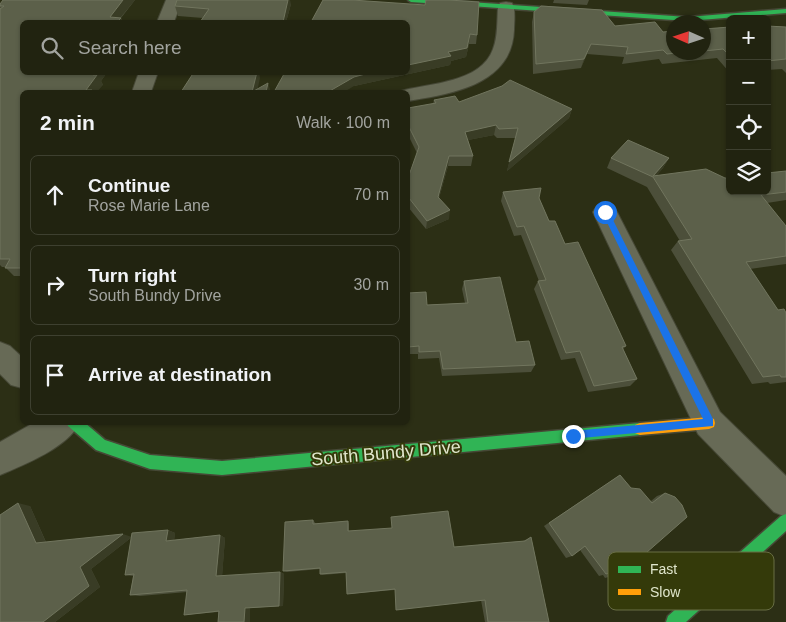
<!DOCTYPE html>
<html lang="en">
<head>
<meta charset="utf-8">
<style>
	body { margin:0; font-family:Helvetica,sans-serif; background:#292b19; color:#f1f3f6 }
	.controls { position:absolute; right:15px; top:15px; display:grid; overflow:hidden; border-radius:8px; box-shadow:0 1px 4px #0004 }
	.controls button { width:45px; height:45px; display:grid; place-items:center; padding:0; border:0; border-bottom:1px solid #3e4030; background:#212310; color:#f1f3f6; font:25px sans-serif }
	.compass { position:absolute; left:666px; top:15px; width:45px; height:45px; border-radius:50%; background:#212310; box-shadow:0 1px 4px #0004; rotate:273deg }
	.stop { position:absolute; width:15px; height:15px; margin:-11px; border:4px solid #1a73e8; border-radius:50%; background:#fff }
	.stop.end { background:#1a73e8; border-color:#fff; box-shadow:0 1px 5px #0008 }
	.list { margin:0; padding:0; list-style:none }
	h2 { display:flex; justify-content:space-between; align-items:center; height:65px; margin:0; padding:0 20px; font-size:21px }
	h2 small { font-size:16px; font-weight:400; color:#a2a49f }
	.list li { display:grid; grid-template-columns:32px 1fr auto; gap:15px; align-items:center; box-sizing:border-box; height:80px; margin:0 10px 10px; padding:0 10px; border:1px solid #3e4030; border-radius:8px }
	.list b { display:block; font-size:19px; white-space:nowrap }
	.list p { margin:0; font-size:16px; white-space:nowrap; color:#a2a49f }
	.list em { font-size:16px; font-style:normal; color:#a2a49f }
	.icon { flex:none; width:28px; height:28px; fill:none; stroke:currentColor; stroke-width:2; stroke-linecap:round; stroke-linejoin:round }
	.map { position:relative; flex:none; width:786px; height:622px; overflow:hidden }
	.search { position:absolute; background:#212310; box-shadow:0 1px 4px #0004; left:20px; top:20px; width:390px; height:55px; display:flex; align-items:center; gap:12px; box-sizing:border-box; padding:0 18px; border-radius:8px; color:#a2a49f; font-size:19px }
	.panel { position:absolute; background:#212310; box-shadow:0 1px 4px #0004; left:20px; top:90px; width:390px; height:335px; border-radius:8px }
	.map>svg:first-child { display:block }
</style>
</head>
<body>
<div class="map">
<svg width="786" height="622" viewBox="0 0 786 622">
	<rect width="100%" height="100%" fill="#2c2f15"/>
	<g fill="none" stroke-linecap="round" stroke-linejoin="round">
		<defs>
			<g id="street">
				<path d="M 166,0 L 182,0 L 174,22 L 157,22 Z"/>
				<path d="M 506,2 L 512,3 C 516,10 514,22 514,30 C 512,85 451,94 408,101 L 408,92 L 400,92 L 401,91 C 430,83 481,83 493,49 C 498,36 497,21 498,7 L 500,3 Z"/>
				<path d="M 139,72 L 158,72 L 151,92 L 132,92 Z"/>
				<path d="M 605,203 L 613,206 L 617,212 L 720,412 L 786,476 L 786,517 L 774,512 L 698,434 L 593,212 L 597,206 Z"/>
				<path d="M 0,342 L 10,346 L 22,357 L 22,388 L 11,385 L 0,374 Z"/>
				<path d="M 35,422 L 80,422 C 69,447 24,465 0,475 L 0,442 Z"/>
			</g>
			<g id="fast">
				<path d="M 408,0 L 440,0 L 688,17 L 786,9 L 786,13 L 688,21 L 411,2 Z"/>
				<path d="M 67,422 L 84,422 L 105,440 L 150,455 L 222,461 L 640,423 L 645,425 L 646,429 L 645,433 L 640,435 L 222,475 L 150,469 L 96,450 L 68,426 Z"/>
				<path d="M 786,514 L 786,531 L 686,622 L 666,622 L 668,616 L 781,516 Z"/>
			</g>
			<path id="slow" d="M 709,417 L 714,419 L 715,423 L 714,427 L 709,429 L 640,435 L 635,433 L 634,429 L 635,425 L 640,423 Z"/>
		</defs>
		<!-- street casing -->
		<use href="#street" stroke="#464836" stroke-width="2"/>
		<!-- fast casing -->
		<use href="#fast" stroke="#464836" stroke-width="3"/>
		<!-- slow casing -->
		<use href="#slow" stroke="#464836" stroke-width="3"/>
		<!-- street -->
		<use href="#street" fill="#676a56" fill-rule="evenodd"/>
		<!-- fast -->
		<use href="#fast" fill="#30b455" fill-rule="evenodd"/>
		<!-- slow -->
		<use href="#slow" fill="#ff9f0a" fill-rule="evenodd"/>
	</g>
	<!-- wall -->
	<g fill="#4c4f3a">
		<path d="M 135,0 L 121,18 L 123,22 L 22,22 L 22,72 L 105,72 L 106,74 L 101,81 L 103,85 L 22,92 L 22,276 L 14,276 L 5,267 L 2,267 L 0,265 L 0,4 Z"/>
		<path d="M 554,0 L 589,0 L 587,5 L 553,3 Z"/>
		<path d="M 291,4 L 286,22 L 200,22 L 203,18 L 178,16 L 175,6 Z"/>
		<path d="M 534,12 L 615,26 L 674,52 L 704,52 L 704,29 L 730,27 L 730,73 L 717,58 L 662,64 L 659,59 L 622,64 L 624,57 L 587,54 L 581,68 L 533,74 L 532,22 Z"/>
		<path d="M 408,22 L 477,35 L 476,44 L 469,44 L 466,57 L 451,61 L 450,65 L 354,86 Z"/>
		<path d="M 767,26 L 786,27 L 786,73 L 782,69 L 767,70 Z"/>
		<path d="M 434,100 L 459,102 L 572,109 L 569,118 L 507,171 L 516,138 L 497,138 L 494,135 L 468,140 L 473,156 L 471,166 L 448,166 L 439,198 L 449,219 L 426,229 L 408,207 L 408,210 L 408,178 L 417,153 L 408,135 L 408,108 L 433,104 Z"/>
		<path d="M 611,158 L 669,158 L 663,168 L 656,176 L 725,178 L 786,171 L 786,200 L 767,203 L 786,226 L 786,264 L 750,269 L 778,310 L 786,313 L 786,382 L 770,384 L 768,382 L 752,384 L 671,250 L 678,241 L 680,241 L 647,187 L 607,168 Z"/>
		<path d="M 503,192 L 539,198 L 549,221 L 565,244 L 626,346 L 623,349 L 637,379 L 630,386 L 588,392 L 575,358 L 561,360 L 534,289 L 538,281 L 539,281 L 521,235 L 514,236 L 501,201 Z"/>
		<path d="M 464,281 L 516,342 L 535,365 L 531,372 L 442,376 L 439,358 L 418,359 L 418,354 L 408,354 L 408,293 L 427,305 L 465,303 L 462,289 Z"/>
		<path d="M 620,475 L 631,488 L 651,501 L 657,496 L 665,493 L 638,560 L 632,561 L 612,576 L 605,578 L 603,575 L 599,576 L 580,550 L 572,556 L 566,558 L 544,526 Z"/>
		<path d="M 30,506 L 46,542 L 132,537 L 168,530 L 175,533 L 174,540 L 220,535 L 225,538 L 222,576 L 280,572 L 284,574 L 283,606 L 250,608 L 250,622 L 218,622 L 218,612 L 184,615 L 187,592 L 140,596 L 130,595 L 133,576 L 125,575 L 132,537 L 91,569 L 100,587 L 55,622 L 0,622 Z"/>
		<path d="M 313,520 L 316,524 L 348,521 L 349,524 L 349,531 L 454,547 L 523,541 L 531,537 L 549,622 L 485,622 L 481,600 L 394,590 L 348,594 L 347,594 L 346,573 L 322,575 L 320,574 L 320,569 L 287,572 L 283,571 Z"/>
	</g>
	<!-- shaded-wall -->
	<g fill="#393c25">
		<path d="M 123,0 L 135,0 L 120,18 L 121,18 L 123,22 L 112,22 L 110,17 Z"/>
		<path d="M 288,0 L 290,0 L 291,4 L 286,22 L 283,22 Z"/>
		<path d="M 470,34 L 469,44 L 466,57 L 451,61 L 450,65 L 354,86 L 344,92 L 328,92 L 354,77 L 373,72 L 408,72 L 408,65 L 448,52 Z"/>
		<path d="M 591,44 L 587,54 L 581,68 L 584,59 Z"/>
		<path d="M 94,72 L 105,72 L 106,74 L 101,81 L 103,85 L 97,92 L 88,92 L 86,90 L 93,75 Z"/>
		<path d="M 257,72 L 259,72 L 260,78 L 257,92 L 252,92 Z"/>
		<path d="M 268,83 L 271,92 L 266,92 Z"/>
		<path d="M 572,109 L 569,118 L 507,171 L 509,162 Z"/>
		<path d="M 496,125 L 494,135 L 463,141 L 465,132 Z"/>
		<path d="M 449,156 L 448,166 L 437,206 L 438,197 Z"/>
		<path d="M 669,158 L 663,168 L 654,179 L 653,177 Z"/>
		<path d="M 450,210 L 449,219 L 426,229 L 427,221 Z"/>
		<path d="M 18,503 L 30,506 L 47,545 L 36,543 Z"/>
		<path d="M 168,530 L 175,533 L 174,543 L 166,541 Z"/>
		<path d="M 123,534 L 132,537 L 91,569 L 100,587 L 55,622 L 43,622 L 80,567 Z"/>
		<path d="M 220,535 L 225,538 L 222,577 L 216,576 Z"/>
		<path d="M 280,572 L 284,574 L 283,606 L 279,606 Z"/>
		<path d="M 245,608 L 250,608 L 250,622 L 244,622 Z"/>
	</g>
	<!-- building -->
	<g fill="#5c604a" stroke="#71755e">
		<path d="M 3,0 L 123,0 L 110,17 L 121,18 L 117,22 L 22,22 L 22,72 L 94,72 L 93,75 L 97,75 L 86,90 L 92,90 L 90,92 L 22,92 L 22,268 L 5,268 L 10,259 L 0,259 L 0,9 L 4,6 L 0,6 L 0,4 Z"/>
		<path d="M 177,0 L 288,0 L 283,22 L 200,22 L 209,9 L 175,6 Z"/>
		<path d="M 323,0 L 352,0 L 425,5 L 426,0 L 449,0 L 479,2 L 477,35 L 470,34 L 467,48 L 448,52 L 451,56 L 408,65 L 408,22 L 311,22 Z"/>
		<path d="M 541,6 L 602,10 L 615,26 L 655,22 L 663,32 L 674,31 L 674,52 L 686,52 L 667,54 L 663,50 L 626,54 L 628,47 L 591,44 L 584,59 L 536,64 L 534,12 Z"/>
		<path d="M 767,26 L 786,27 L 786,59 L 767,61 Z"/>
		<path d="M 730,27 L 730,56 L 723,49 L 704,51 L 704,29 Z"/>
		<path d="M 194,72 L 257,72 L 252,92 L 268,83 L 266,92 L 181,92 Z"/>
		<path d="M 287,72 L 373,72 L 354,77 L 328,92 L 274,92 L 284,74 Z"/>
		<path d="M 510,80 L 572,109 L 509,162 L 518,128 L 499,129 L 496,125 L 465,132 L 473,156 L 449,156 L 438,197 L 450,210 L 427,221 L 409,198 L 408,202 L 408,178 L 419,147 L 408,125 L 408,108 L 436,103 L 434,100 L 455,96 L 459,102 L 502,86 Z"/>
		<path d="M 628,140 L 669,158 L 653,176 L 706,169 L 725,178 L 730,178 L 730,191 L 767,191 L 767,173 L 786,171 L 786,192 L 761,195 L 786,226 L 786,256 L 746,262 L 778,310 L 784,309 L 786,313 L 786,377 L 781,377 L 780,375 L 763,377 L 678,241 L 692,239 L 653,177 L 611,158 Z"/>
		<path d="M 541,188 L 539,198 L 549,221 L 555,221 L 565,244 L 578,242 L 626,346 L 622,347 L 637,379 L 594,386 L 580,351 L 566,353 L 538,281 L 546,280 L 524,226 L 517,227 L 503,192 Z"/>
		<path d="M 500,277 L 516,342 L 529,341 L 535,365 L 443,369 L 440,351 L 419,352 L 419,346 L 408,347 L 408,293 L 426,292 L 427,305 L 468,303 L 464,281 Z"/>
		<path d="M 620,475 L 631,488 L 640,489 L 652,503 L 665,493 L 675,497 L 682,505 L 687,517 L 638,560 L 636,557 L 612,576 L 609,573 L 606,574 L 585,546 L 572,556 L 549,523 Z"/>
		<path d="M 18,503 L 36,543 L 123,534 L 80,567 L 89,586 L 43,622 L 0,622 L 0,515 Z"/>
		<path d="M 448,511 L 454,547 L 525,541 L 531,537 L 549,622 L 488,622 L 485,600 L 396,610 L 395,589 L 347,594 L 346,572 L 320,574 L 320,568 L 283,571 L 285,522 L 313,520 L 313,524 L 348,521 L 348,531 L 392,528 L 391,517 Z"/>
		<path d="M 168,530 L 166,541 L 220,535 L 216,576 L 280,572 L 279,606 L 245,608 L 244,622 L 218,622 L 219,611 L 184,615 L 187,590 L 130,595 L 134,574 L 125,575 L 132,533 Z"/>
	</g>
	<!-- route -->
	<path fill="#1a73e8" d="M 605,209 L 609,212 L 713,419 L 713,426 L 570,439 L 569,436 L 573,431 L 703,419 L 602,212 Z"/>
	<g text-anchor="middle" stroke-width="4" stroke-linejoin="round" paint-order="stroke">
		<!-- street labels -->
		<g font-size="18" fill="#e0e6cc" stroke="#343a0a">
			<text transform="translate(386 453) rotate(-5)" y="6">South Bundy Drive</text>
		</g>
	</g>
	<!-- legend -->
	<rect x="608" y="552" width="166" height="58" rx="8" fill="#343a0a" stroke="#686e44" stroke-width="1"/>
	<rect x="618" y="566" width="23" height="7" fill="#30b455"/>
	<rect x="618" y="589" width="23" height="6" fill="#ff9f0a"/>
	<g font-size="14" fill="#e0e6cc">
		<text x="650" y="574">Fast</text>
		<text x="650" y="597">Slow</text>
	</g>
</svg>
<div class="controls">
<button>+</button>
<button>−</button>
<button><svg class="icon" aria-label="locate" viewBox="0 0 24 24"><circle cx="12" cy="12" r="6"/><path d="M12 2v4M12 18v4M2 12h4M18 12h4"/></svg></button>
<button><svg class="icon" aria-label="layers" viewBox="0 0 24 24"><path d="M12 4l9 5-9 5-9-5zM3 14l9 5 9-5"/></svg></button>
</div>
<svg class="compass" viewBox="-18 -18 36 36"><path d="M0-13l5 13h-10z" fill="#e53935"/><path d="M0 13l5-13h-10z" fill="#a2a49f"/></svg>
<div class="stop" style="left:605px;top:212px"></div>
<div class="stop end" style="left:573px;top:436px"></div>
<div class="search"><svg class="icon" aria-label="search" viewBox="0 0 24 24"><circle cx="10" cy="10" r="6"/><path d="M15 15l6 6"/></svg>Search here</div>
<section class="panel">
<h2>2 min<small>Walk · 100 m</small></h2>
<ul class="list">
<li><svg class="icon" aria-label="ahead" viewBox="0 0 24 24"><path d="M12 20V5M6 11l6-6 6 6"/></svg><div><b>Continue</b><p>Rose Marie Lane</p></div><em>70 m</em></li>
<li><svg class="icon" aria-label="right" viewBox="0 0 24 24"><path d="M7 20v-9h11M14 6l5 5-5 5"/></svg><div><b>Turn right</b><p>South Bundy Drive</p></div><em>30 m</em></li>
<li><svg class="icon" aria-label="arrive" viewBox="0 0 24 24"><path d="M6 21V4h12l-3 4 3 4H6"/></svg><div><b>Arrive at destination</b></div></li>
</ul>
</section>
</div>
</body>
</html>
